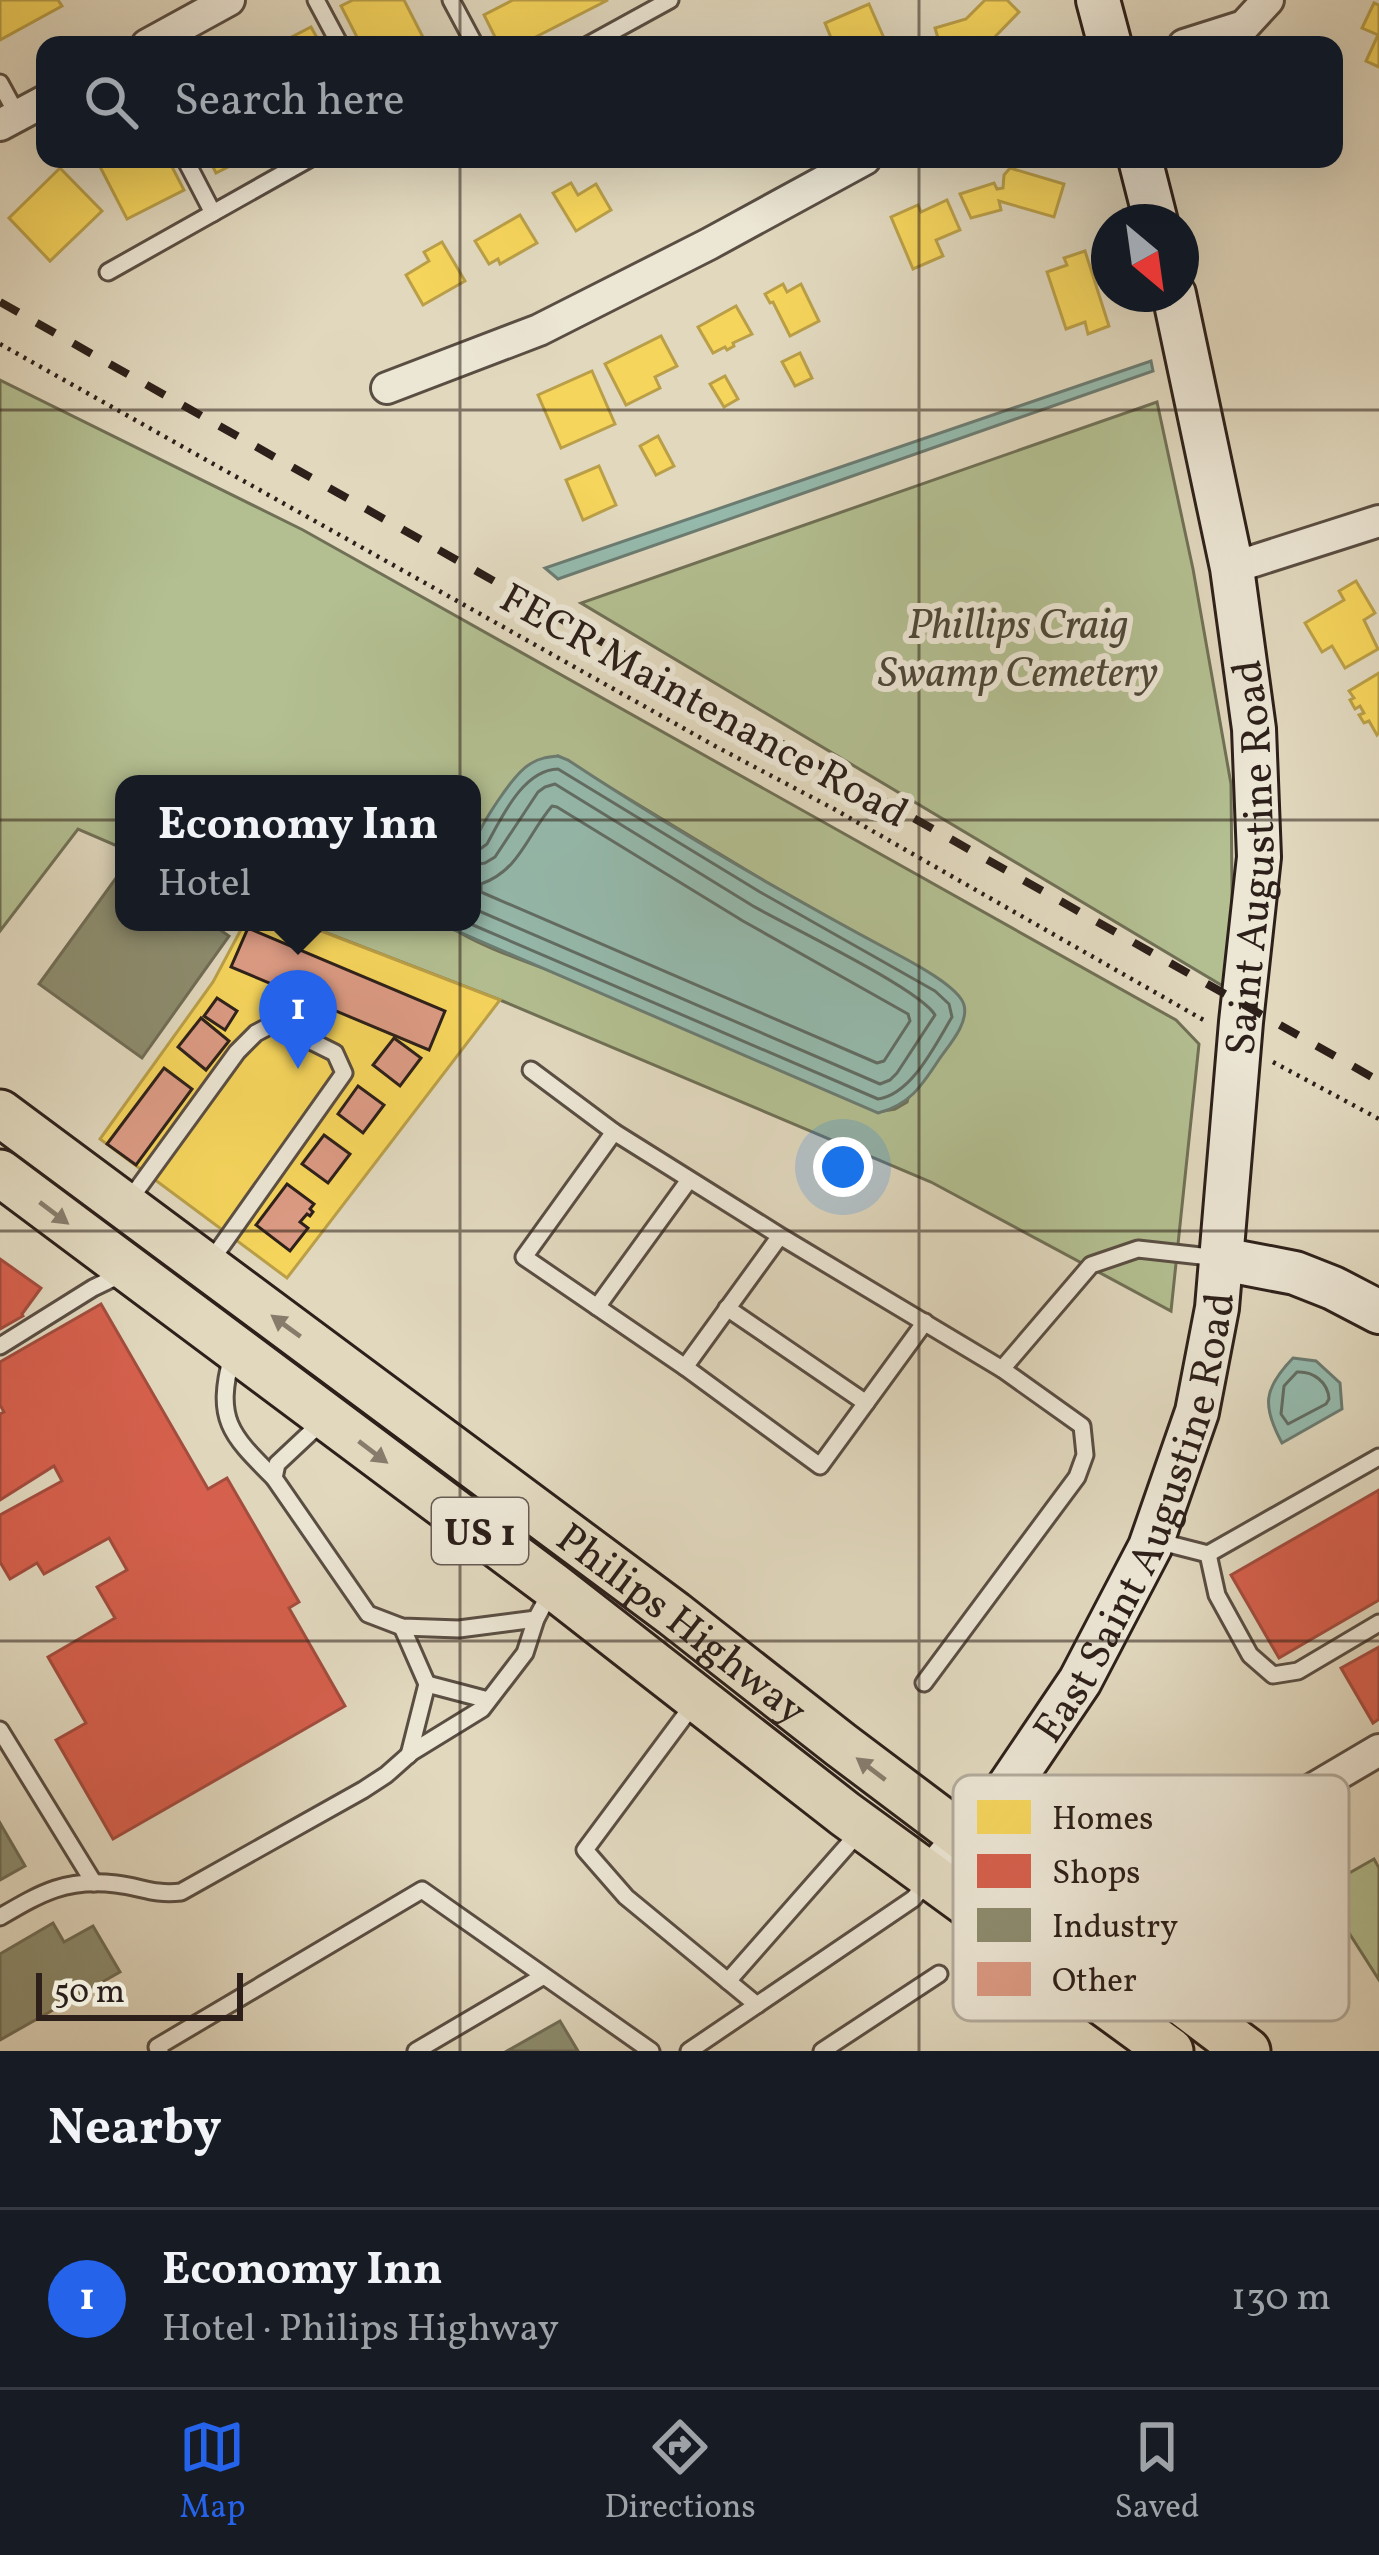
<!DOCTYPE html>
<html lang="en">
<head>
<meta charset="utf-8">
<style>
	body { margin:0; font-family:Vollkorn,serif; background:#20242c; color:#f1f3f6 }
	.compass { position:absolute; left:1091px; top:204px; width:108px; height:108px; border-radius:50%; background:#171b24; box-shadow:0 12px 48px #0002; rotate:151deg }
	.scale { position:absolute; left:36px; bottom:30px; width:207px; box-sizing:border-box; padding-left:12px; border:6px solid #2d201a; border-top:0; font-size:33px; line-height:42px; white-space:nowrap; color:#2d201a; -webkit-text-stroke:9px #ece6d5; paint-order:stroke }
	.you { position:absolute; left:843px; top:1167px; width:42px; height:42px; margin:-30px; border:9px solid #fff; border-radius:50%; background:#1a73e8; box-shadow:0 0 0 18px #1a73e833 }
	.badge { display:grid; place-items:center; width:78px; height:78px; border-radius:50%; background:#2563eb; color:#fff; font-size:39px; font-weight:700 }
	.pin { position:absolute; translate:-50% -99px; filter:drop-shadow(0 3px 6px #0008) }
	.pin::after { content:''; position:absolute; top:63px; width:42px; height:36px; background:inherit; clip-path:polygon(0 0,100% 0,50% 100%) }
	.popup { position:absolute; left:115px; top:775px; width:366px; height:156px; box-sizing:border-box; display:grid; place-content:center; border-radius:24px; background:#171b24; filter:drop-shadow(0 3px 9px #0005); font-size:39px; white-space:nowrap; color:#9ea1a6 }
	.popup b { font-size:45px; color:#f1f3f6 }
	.popup::after { content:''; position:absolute; left:50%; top:100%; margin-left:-24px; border:24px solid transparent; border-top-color:#171b24 }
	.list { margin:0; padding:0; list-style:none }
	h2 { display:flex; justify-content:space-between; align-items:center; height:156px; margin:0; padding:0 48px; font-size:51px }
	h2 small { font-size:39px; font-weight:400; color:#9ea1a6 }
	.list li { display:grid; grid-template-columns:78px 1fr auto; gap:36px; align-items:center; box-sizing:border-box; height:180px; padding:0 48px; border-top:3px solid #363941 }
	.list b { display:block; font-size:45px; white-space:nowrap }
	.list p { margin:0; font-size:39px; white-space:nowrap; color:#9ea1a6 }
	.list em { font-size:39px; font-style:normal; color:#9ea1a6 }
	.icon { flex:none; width:66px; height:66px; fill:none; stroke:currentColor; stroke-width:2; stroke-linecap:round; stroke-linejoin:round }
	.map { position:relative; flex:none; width:1379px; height:2051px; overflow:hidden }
	.search { position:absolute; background:#171b24; box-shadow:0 12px 48px #0002; left:36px; right:36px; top:36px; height:132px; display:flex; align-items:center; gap:30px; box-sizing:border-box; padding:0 42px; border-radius:24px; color:#9ea1a6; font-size:45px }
	.sheet { height:336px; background:#171b24 }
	nav { display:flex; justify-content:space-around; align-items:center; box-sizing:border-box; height:168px; border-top:3px solid #363941; background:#171b24; font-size:33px; color:#9ea1a6 }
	nav a { display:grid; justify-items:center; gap:6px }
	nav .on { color:#2563eb }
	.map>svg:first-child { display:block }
</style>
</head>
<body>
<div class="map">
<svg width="1379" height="2051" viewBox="0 0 1379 2051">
	<rect width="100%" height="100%" fill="#e1d8be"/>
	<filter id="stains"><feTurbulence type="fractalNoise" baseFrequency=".00167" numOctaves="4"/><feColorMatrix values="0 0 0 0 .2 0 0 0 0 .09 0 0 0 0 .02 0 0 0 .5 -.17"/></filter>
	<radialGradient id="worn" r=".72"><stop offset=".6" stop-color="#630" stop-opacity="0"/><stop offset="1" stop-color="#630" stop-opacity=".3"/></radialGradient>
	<!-- green -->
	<g fill="#b3bf91" stroke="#707056" stroke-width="3">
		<path d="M 0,380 L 303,530 L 1176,1020 L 1199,1044 L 1171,1311 L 931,1182 L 500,1000 L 298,922 L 446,922 C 465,943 550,970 581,982 C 681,1023 779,1069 878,1112 L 895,1109 L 907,1102 L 942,982 L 766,882 L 558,756 L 486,821 L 472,847 L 472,784 L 124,784 L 124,849 L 78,829 L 0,931 Z"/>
		<path d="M 1157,402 L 1193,569 L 1231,784 L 1233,992 L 581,603 Z"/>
		<path d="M 1374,1859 L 1379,1868 L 1379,1980 L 1321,1889 Z"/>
	</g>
	<!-- water -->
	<g fill="#95baad" stroke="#6b7c72" stroke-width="3">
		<path d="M 1151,361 L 1153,371 L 558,579 L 545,568 Z"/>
		<path d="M 558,756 L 568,760 C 672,829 781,892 891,951 C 908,960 959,986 964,1005 C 969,1024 948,1046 938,1061 C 921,1087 909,1105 878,1113 L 452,929 L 446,922 L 472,922 C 472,901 467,862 474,844 C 481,824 513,774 530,764 C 539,758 548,757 558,756 Z"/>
		<path d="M 1293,1358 L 1316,1361 L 1340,1383 L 1342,1409 L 1282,1443 C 1262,1406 1263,1389 1293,1358 Z"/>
	</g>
	<!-- homes -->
	<g fill="#f6d55c" stroke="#ba9f48" stroke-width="3">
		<path d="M 0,0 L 58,0 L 62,6 L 0,40 Z"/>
		<path d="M 353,0 L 404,0 L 427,45 L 361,45 L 341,6 Z"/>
		<path d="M 513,0 L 608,0 L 520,45 L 499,45 L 484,15 Z"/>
		<path d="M 985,0 L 1007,0 L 1019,12 L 987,45 L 940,45 L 935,28 L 966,19 Z"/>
		<path d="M 1374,3 L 1379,5 L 1379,67 L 1366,61 L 1378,35 L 1362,28 Z"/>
		<path d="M 869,4 L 887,45 L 834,45 L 825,23 Z"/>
		<path d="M 311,27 L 321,45 L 276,45 Z"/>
		<path d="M 96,159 L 168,159 L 184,190 L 127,219 Z"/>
		<path d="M 209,159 L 244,159 L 216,173 Z"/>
		<path d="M 60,168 L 102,211 L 50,261 L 9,218 Z"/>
		<path d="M 1010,168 L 1064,184 L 1054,217 L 999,201 L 1001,210 L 971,218 L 960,194 L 994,183 L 997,189 L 1003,188 L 1004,175 Z"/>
		<path d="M 571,183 L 578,195 L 596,184 L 611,210 L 576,231 L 553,193 Z"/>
		<path d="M 947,200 L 960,230 L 936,240 L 943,256 L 913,269 L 891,217 L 918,205 L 921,212 Z"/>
		<path d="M 520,215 L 537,243 L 500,264 L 498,259 L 489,264 L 475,241 Z"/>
		<path d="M 442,242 L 465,281 L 423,305 L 406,275 L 429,261 L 424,252 Z"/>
		<path d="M 1085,251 L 1109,326 L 1088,334 L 1085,322 L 1066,329 L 1047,272 L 1067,265 L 1064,258 Z"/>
		<path d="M 783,284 L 787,292 L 801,284 L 819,321 L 790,336 L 773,302 L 770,303 L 765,294 Z"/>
		<path d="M 736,306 L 752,334 L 733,343 L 734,346 L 727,350 L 725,347 L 713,353 L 698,327 Z"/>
		<path d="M 661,336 L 677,366 L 655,377 L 660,388 L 626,405 L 605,364 Z"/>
		<path d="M 800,353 L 812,378 L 795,386 L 782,362 Z"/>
		<path d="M 592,371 L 615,424 L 561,448 L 538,395 Z"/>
		<path d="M 725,376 L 738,399 L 724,407 L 710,384 Z"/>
		<path d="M 658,436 L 674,466 L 656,475 L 640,446 Z"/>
		<path d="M 599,466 L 616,505 L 583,520 L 566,480 Z"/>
		<path d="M 1356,581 L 1375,613 L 1364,620 L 1378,649 L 1345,668 L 1332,646 L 1322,652 L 1305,623 L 1344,600 L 1339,591 Z"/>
		<path d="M 1379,673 L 1379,733 L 1377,735 L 1369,721 L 1364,723 L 1359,715 L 1364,713 L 1360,706 L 1355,709 L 1350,700 L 1354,698 L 1349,691 Z"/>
		<path d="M 245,922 L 298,922 L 500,1000 L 287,1278 L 100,1139 L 213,982 Z"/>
	</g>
	<!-- shops -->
	<g fill="#d6604d" stroke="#a34d3e" stroke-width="3">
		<path d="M 0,1259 L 41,1288 L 22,1314 L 23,1316 L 0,1329 Z"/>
		<path d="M 101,1304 L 208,1489 L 227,1478 L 299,1602 L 289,1608 L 345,1706 L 113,1839 L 56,1740 L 86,1723 L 48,1657 L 115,1618 L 97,1587 L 127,1570 L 109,1538 L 44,1574 L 37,1563 L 10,1579 L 0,1562 L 0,1515 L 62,1481 L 54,1466 L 0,1500 L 0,1414 L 4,1412 L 0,1405 L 0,1362 Z"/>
		<path d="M 1379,1490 L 1379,1600 L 1279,1658 L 1231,1575 Z"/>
		<path d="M 1379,1647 L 1379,1719 L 1373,1723 L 1341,1668 Z"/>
		<path d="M 1158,1780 L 1180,1817 L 1087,1871 L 1066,1834 Z"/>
	</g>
	<!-- industry -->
	<g fill="#8c8c6e" stroke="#706c55" stroke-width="3">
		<path d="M 124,867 L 124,922 L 209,922 L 229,936 L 142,1058 L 39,984 Z"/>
		<path d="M 0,1823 L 25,1866 L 0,1880 Z"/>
		<path d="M 53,1923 L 64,1942 L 93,1926 L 120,1972 L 0,2040 L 0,1954 Z"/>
		<path d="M 560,2021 L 578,2051 L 507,2051 Z"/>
	</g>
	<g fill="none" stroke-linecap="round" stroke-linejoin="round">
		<!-- shore -->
		<g stroke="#616d64" stroke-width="3">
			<path d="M 552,806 L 557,807 L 743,921 L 908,1014 L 910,1021 L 884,1061 L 877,1063 L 481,892 L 481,884 C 520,870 527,835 552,806 Z"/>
			<path d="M 472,865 L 485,863 L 495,857 L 538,792 L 545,787 L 555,784 C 621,825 687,866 753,906 C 788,926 920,989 935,1015 L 897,1073 L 890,1080 L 880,1084 L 472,908"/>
			<path d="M 466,922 L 878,1099 C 912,1094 935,1045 952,1017 L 949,1004 L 935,991 L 760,892 L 558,769 C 523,770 502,817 487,844 L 480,849 L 472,849"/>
			<path d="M 1297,1372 C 1313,1371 1328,1382 1329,1399 L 1326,1404 L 1288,1424 L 1281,1414 L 1284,1386 Z"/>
		</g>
	</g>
	<!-- building -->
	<g fill="#dc9b84" stroke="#2d201a" stroke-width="3">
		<path d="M 248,928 L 445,1011 L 429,1050 L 231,967 Z"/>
		<path d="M 217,998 L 237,1011 L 225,1030 L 204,1016 Z"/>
		<path d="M 201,1018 L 229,1041 L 206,1070 L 178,1047 Z"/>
		<path d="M 394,1038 L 421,1058 L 400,1086 L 373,1065 Z"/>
		<path d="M 164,1068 L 192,1089 L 136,1165 L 107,1144 Z"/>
		<path d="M 358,1086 L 384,1105 L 363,1133 L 338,1114 Z"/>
		<path d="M 324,1135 L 350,1154 L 328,1183 L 302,1164 Z"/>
		<path d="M 287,1184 L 314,1204 L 310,1209 L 313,1212 L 310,1216 L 307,1214 L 300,1222 L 308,1228 L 290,1251 L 256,1225 Z"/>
	</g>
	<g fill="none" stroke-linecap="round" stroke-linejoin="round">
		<defs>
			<g id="lane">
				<path d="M 316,0 L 340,45"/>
				<path d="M 451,0 L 475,45"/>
				<path d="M 588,45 L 670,0"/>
				<path d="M 0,83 L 18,116"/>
				<path d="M 185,159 L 213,213"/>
				<path d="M 108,272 L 309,159"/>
				<path d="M 531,1070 L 614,1132"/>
				<path d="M 128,1202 L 237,1052 L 256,1033 L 275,1023 L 335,1053 L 344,1073 L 208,1265"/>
				<path d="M 780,1236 L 685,1367 L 524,1257 L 614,1132 L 780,1236 L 1002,1369 L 1091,1265 L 1138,1249 L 1219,1258"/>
				<path d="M 597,1307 L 689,1180"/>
				<path d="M 727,1308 L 866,1403"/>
				<path d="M 0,1346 L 93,1288 L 122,1274"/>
				<path d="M 232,1356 C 215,1420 230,1434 274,1478"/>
				<path d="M 685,1367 L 820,1466 L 925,1322"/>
				<path d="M 325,1419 L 277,1464 L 274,1478 L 368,1614 L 402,1627 L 459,1629 L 536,1619"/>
				<path d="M 1157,1541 L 1208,1554 L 1379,1457"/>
				<path d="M 1208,1554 L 1217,1595 L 1250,1655 L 1273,1675 L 1298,1671 L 1379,1623"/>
				<path d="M 402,1627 L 427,1684 L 409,1755"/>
				<path d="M 924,1683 L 1077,1477 L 1085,1455 L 1082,1426 L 1002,1369"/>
				<path d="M 427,1684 L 488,1700"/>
				<path d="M 695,1702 L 585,1850 L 626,1897 L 757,2005"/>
				<path d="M 0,1730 L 94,1883"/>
				<path d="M 0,1917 C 41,1893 66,1878 116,1884 C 142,1887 153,1895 181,1892 L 363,1790 L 386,1775 L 412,1752 L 482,1709 L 525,1653 L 536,1619 L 552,1589"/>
				<path d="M 728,1981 L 861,1830"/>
				<path d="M 160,2051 L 157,2047 L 422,1890 L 651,2051"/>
				<path d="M 416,2051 L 542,1977"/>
				<path d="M 689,2051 L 913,1899 L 930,1879"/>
				<path d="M 822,2051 L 939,1974"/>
			</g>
			<g id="street">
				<path d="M 147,45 L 229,0"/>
				<path d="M 1184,45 L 1244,26 L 1268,0"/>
				<path d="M 0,125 L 45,101"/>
				<path d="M 387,388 L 539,330 L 709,244 L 865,159"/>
				<path d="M 1232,568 L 1379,521"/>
				<path d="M 1079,1927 L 1379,1750"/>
			</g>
			<g id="secondary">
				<path d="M 1098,0 L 1110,45"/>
				<path d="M 1140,159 L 1156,222"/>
				<path d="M 1222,1259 L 1295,1273 L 1333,1288 L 1379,1312"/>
				<path id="s1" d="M 932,1877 L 1003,1795 L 1080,1681 L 1150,1547 L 1197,1412 L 1217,1308 L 1241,1022 L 1259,857 L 1254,729 L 1232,568 L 1174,294"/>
			</g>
			<g id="primary">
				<path id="s2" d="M 0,1113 L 674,1614 L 841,1745 L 1247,2051"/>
				<path d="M 0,1173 L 553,1586 L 845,1814 L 1170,2051"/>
			</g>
		</defs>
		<!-- lane casing -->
		<use href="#lane" stroke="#5a4e43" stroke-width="21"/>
		<!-- street casing -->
		<use href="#street" stroke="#5a4e43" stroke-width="36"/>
		<!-- secondary casing -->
		<use href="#secondary" stroke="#2d201a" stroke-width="48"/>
		<!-- primary casing -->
		<use href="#primary" stroke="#2d201a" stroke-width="51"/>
		<!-- path -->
		<g stroke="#2d201a" stroke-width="4.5" stroke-dasharray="3 6" stroke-linecap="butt">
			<path d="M 0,344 L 715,746 L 834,809 L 1207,1022"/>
			<path d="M 1273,1062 L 1379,1119"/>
		</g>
		<!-- lane -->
		<use href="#lane" stroke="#ece6d5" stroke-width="15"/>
		<!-- street -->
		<use href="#street" stroke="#ece6d5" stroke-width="30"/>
		<!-- secondary -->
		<use href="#secondary" stroke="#ece6d5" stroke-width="42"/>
		<!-- primary -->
		<use href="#primary" stroke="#e1d8be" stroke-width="45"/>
		<!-- rail -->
		<path stroke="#2d201a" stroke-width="8" stroke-dasharray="21 21" stroke-linecap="butt" d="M 0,302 L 1379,1081"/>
	</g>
	<!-- one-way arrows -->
	<defs><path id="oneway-solid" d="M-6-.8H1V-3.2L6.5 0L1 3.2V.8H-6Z" transform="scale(3)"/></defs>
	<g fill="#877c6c">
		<use href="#oneway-solid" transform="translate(54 1213) rotate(37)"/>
		<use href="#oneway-solid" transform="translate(286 1326) rotate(-144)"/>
		<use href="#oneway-solid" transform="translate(373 1452) rotate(37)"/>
		<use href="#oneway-solid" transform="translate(871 1769) rotate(-143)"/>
	</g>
	<!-- grid -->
	<path fill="none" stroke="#2d201a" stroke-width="3" stroke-opacity="0.55" d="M 460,0 L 460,45M 919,0 L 919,45M 460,159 L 460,2051M 919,159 L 919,2051M 0,410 L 1379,410M 0,820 L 1379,820M 0,1231 L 1379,1231M 0,1641 L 1379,1641"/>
	<g text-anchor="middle" stroke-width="12" stroke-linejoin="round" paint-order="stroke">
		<!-- shield labels -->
		<rect fill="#ece6d5" stroke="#665b52" stroke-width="3" x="432" y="1498" width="96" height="66" rx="9"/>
		<g font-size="39" font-weight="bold" fill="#2d201a">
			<text x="480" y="1545">US 1</text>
		</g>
		<!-- park labels -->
		<g font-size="42" font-style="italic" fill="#4e4838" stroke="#ece6d5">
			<text x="1018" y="638">Phillips Craig<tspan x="1018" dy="48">Swamp Cemetery</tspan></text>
		</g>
		<!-- street labels -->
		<g font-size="42" fill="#2d201a" stroke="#ece6d5">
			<text transform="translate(705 704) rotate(29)" y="15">FECR Maintenance Road</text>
			<text dy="15" stroke="none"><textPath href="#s1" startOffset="1098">Saint Augustine Road</textPath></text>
			<text dy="15" stroke="none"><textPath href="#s1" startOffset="420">East Saint Augustine Road</textPath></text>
			<text dy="15" stroke="none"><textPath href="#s2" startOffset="852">Philips Highway</textPath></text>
		</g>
	</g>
	<!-- legend -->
	<rect x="953" y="1775" width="396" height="246" rx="18" fill="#ece6d5" stroke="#b3ab9d" stroke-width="3"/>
	<rect x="977" y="1800" width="54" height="34" fill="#f6d55c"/>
	<rect x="977" y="1854" width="54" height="34" fill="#d6604d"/>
	<rect x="977" y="1908" width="54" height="34" fill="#8c8c6e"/>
	<rect x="977" y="1962" width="54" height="34" fill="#dc9b84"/>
	<g font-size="33" fill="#2d201a">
		<text x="1052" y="1829">Homes</text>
		<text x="1052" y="1883">Shops</text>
		<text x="1052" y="1937">Industry</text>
		<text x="1052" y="1991">Other</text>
	</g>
	<rect width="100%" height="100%" filter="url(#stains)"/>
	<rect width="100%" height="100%" fill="url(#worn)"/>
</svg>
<svg class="compass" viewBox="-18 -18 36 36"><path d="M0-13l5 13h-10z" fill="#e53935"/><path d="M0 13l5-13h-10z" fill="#9ea1a6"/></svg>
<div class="scale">50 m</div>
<div class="you"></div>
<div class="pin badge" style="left:298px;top:1069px">1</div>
<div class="popup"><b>Economy Inn</b>Hotel</div>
<div class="search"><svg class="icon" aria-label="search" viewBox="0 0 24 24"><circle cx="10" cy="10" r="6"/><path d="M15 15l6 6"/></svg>Search here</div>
</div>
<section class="sheet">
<h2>Nearby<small></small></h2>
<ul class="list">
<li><span class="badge">1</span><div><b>Economy Inn</b><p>Hotel · Philips Highway</p></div><em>130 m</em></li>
</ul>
</section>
<nav>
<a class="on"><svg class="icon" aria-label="map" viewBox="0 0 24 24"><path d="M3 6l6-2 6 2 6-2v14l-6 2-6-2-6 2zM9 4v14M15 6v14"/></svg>Map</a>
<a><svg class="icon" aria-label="directions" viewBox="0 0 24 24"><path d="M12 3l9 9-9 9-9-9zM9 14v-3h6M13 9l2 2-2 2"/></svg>Directions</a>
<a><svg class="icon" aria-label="saved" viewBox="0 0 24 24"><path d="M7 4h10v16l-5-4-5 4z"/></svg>Saved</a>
</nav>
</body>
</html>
